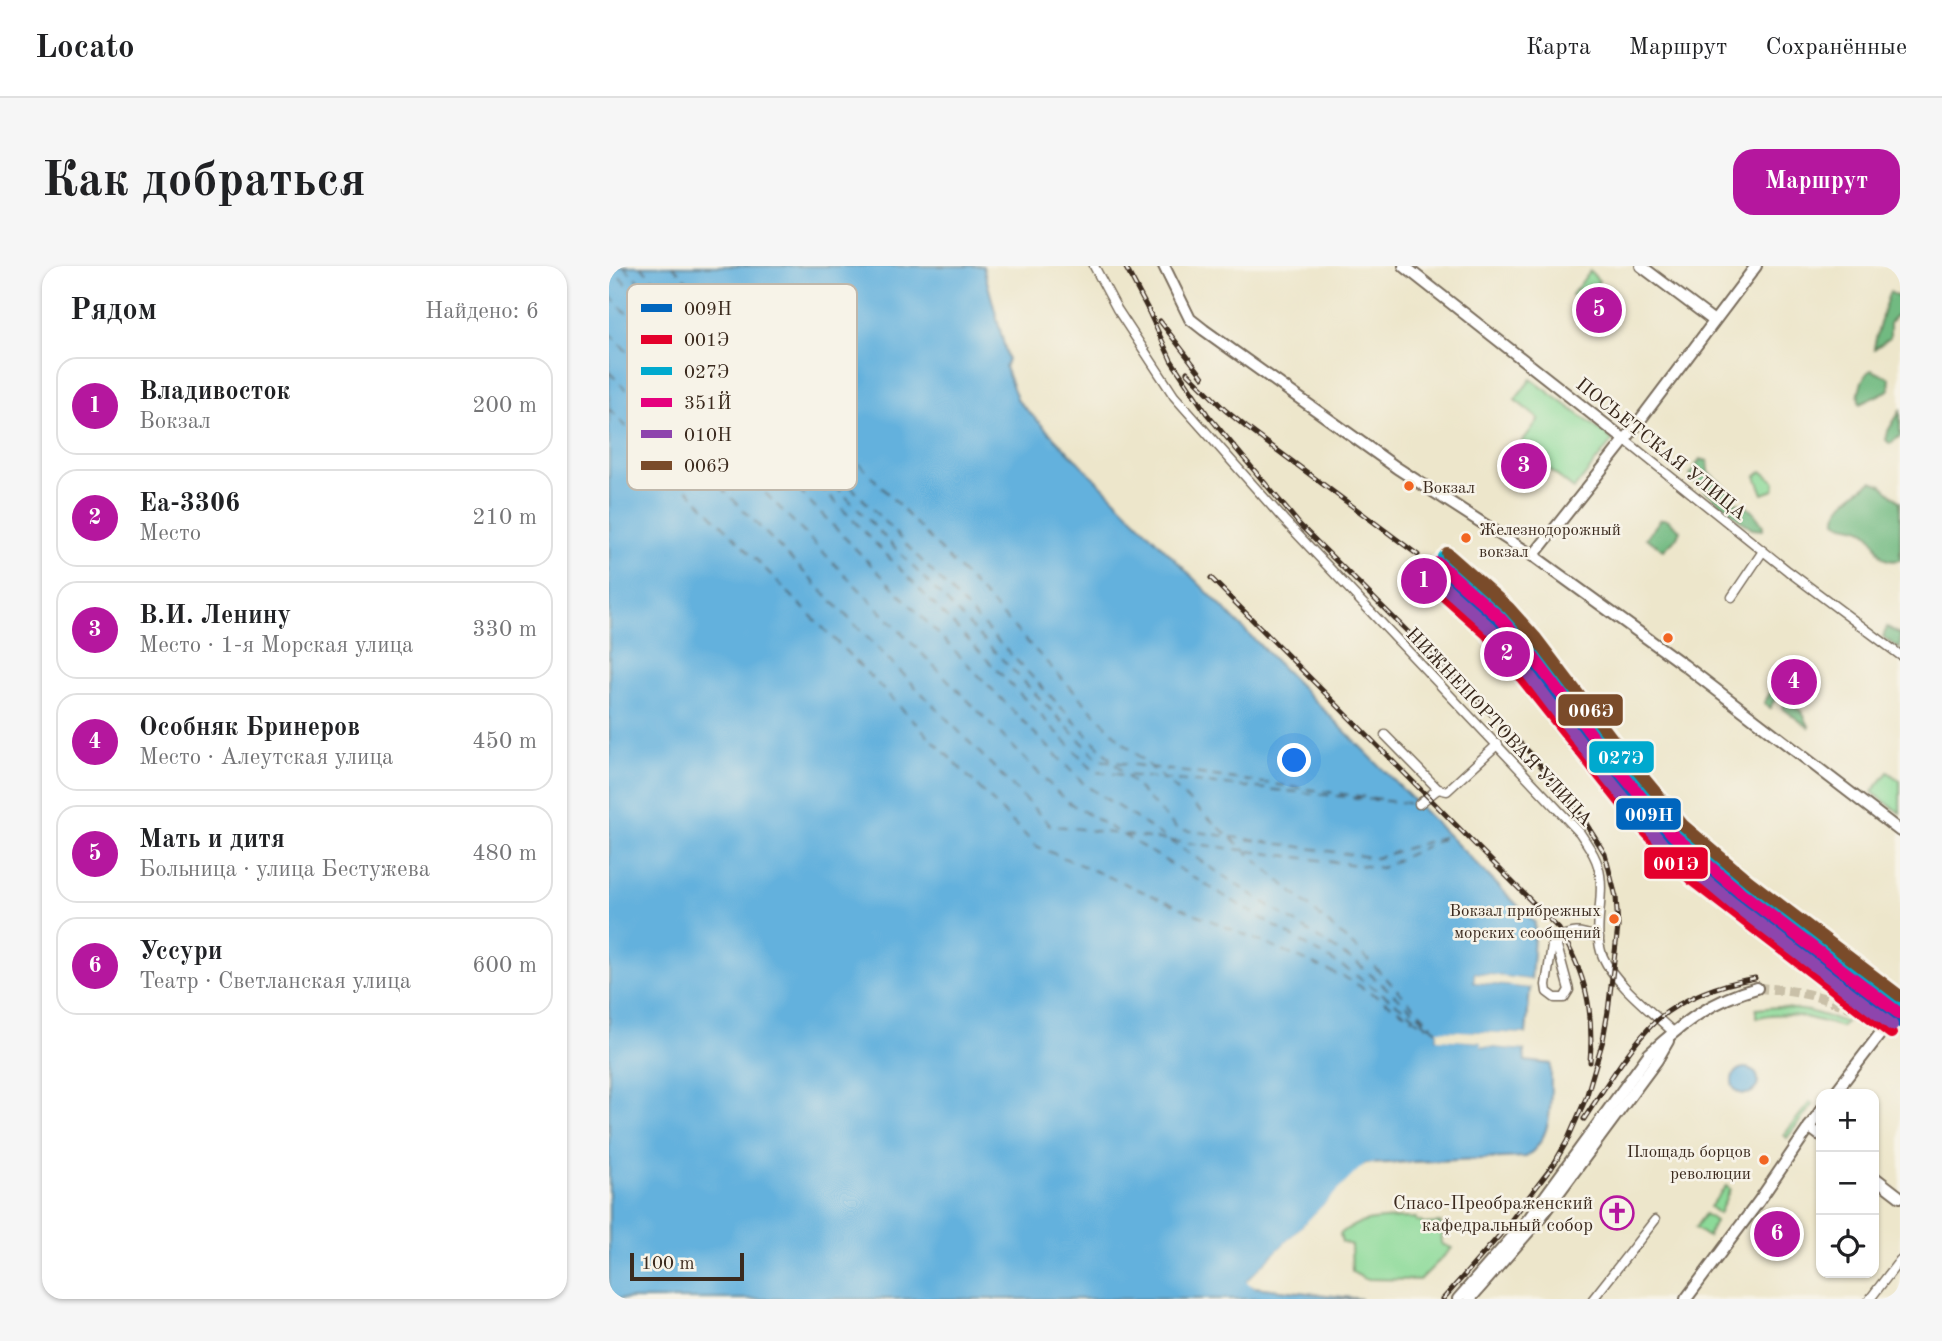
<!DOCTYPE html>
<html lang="ru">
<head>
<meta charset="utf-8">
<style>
	body { margin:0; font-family:"Old Standard TT",serif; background:#f6f6f6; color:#202124 }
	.controls { position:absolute; right:21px; bottom:21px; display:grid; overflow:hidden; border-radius:14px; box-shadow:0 2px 5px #0004 }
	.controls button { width:63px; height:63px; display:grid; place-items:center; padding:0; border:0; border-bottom:2px solid #e0e0e0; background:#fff; color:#202124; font:35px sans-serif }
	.scale { position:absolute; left:21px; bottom:18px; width:114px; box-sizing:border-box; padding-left:7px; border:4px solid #3b2a1e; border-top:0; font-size:19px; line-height:24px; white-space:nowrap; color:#3b2a1e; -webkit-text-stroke:5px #f7f3e8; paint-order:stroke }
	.you { position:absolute; left:686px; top:495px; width:24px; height:24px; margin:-18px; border:5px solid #fff; border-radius:50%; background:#1a73e8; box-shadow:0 0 0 10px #1a73e833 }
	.badge { display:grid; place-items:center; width:46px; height:46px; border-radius:50%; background:#b5179e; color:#fff; font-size:23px; font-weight:700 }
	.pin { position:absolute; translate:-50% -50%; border:4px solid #fff; box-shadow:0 2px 7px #0006 }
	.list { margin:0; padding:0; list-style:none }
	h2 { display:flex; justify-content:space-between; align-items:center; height:91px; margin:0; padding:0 28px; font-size:30px }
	h2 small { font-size:23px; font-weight:400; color:#757577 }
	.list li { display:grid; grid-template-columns:46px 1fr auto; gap:21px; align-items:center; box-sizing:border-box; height:98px; margin:0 14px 14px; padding:0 14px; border:2px solid #e0e0e0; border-radius:21px }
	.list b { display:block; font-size:26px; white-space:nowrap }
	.list p { margin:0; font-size:23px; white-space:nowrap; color:#757577 }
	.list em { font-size:23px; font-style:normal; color:#757577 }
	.icon { flex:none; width:38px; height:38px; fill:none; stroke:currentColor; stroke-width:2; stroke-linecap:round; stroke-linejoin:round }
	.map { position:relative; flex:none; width:1291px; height:1033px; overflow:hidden; border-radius:21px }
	header { display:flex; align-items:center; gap:42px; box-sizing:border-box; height:98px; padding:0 35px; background:#fff; border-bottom:2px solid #e0e0e0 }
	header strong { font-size:33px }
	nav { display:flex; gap:38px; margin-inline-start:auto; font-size:24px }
	.intro { display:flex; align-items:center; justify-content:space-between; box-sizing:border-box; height:168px; padding:0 42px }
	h1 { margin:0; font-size:49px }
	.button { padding:18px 32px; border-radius:21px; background:#b5179e; color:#fff; font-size:24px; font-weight:700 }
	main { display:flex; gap:42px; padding:0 42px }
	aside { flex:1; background:#fff; border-radius:21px; box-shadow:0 2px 5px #0004 }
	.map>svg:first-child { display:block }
</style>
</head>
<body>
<header>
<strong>Locato</strong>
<nav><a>Карта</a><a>Маршрут</a><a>Сохранённые</a></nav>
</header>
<div class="intro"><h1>Как добраться</h1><a class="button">Маршрут</a></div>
<main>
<aside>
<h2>Рядом<small>Найдено: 6</small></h2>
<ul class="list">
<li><span class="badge">1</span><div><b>Владивосток</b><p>Вокзал</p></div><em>200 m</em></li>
<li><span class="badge">2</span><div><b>Еа-3306</b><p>Место</p></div><em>210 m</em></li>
<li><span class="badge">3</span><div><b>В.И. Ленину</b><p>Место · 1-я Морская улица</p></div><em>330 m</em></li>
<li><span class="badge">4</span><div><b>Особняк Бринеров</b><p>Место · Алеутская улица</p></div><em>450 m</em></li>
<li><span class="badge">5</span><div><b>Мать и дитя</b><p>Больница · улица Бестужева</p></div><em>480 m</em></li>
<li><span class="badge">6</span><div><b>Уссури</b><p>Театр · Светланская улица</p></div><em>600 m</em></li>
</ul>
</aside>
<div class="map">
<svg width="1291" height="1033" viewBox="0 0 1291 1033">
	<rect width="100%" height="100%" fill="#f7f3e8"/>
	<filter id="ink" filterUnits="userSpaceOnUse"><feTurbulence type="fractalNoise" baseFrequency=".0143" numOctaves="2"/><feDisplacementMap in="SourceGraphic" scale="14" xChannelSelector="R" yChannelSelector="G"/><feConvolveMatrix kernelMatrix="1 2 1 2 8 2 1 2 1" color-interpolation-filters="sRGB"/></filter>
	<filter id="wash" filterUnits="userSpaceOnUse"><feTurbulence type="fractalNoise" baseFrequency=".00686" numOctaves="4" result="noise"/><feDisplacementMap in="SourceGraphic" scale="28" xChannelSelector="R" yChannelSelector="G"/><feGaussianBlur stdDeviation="1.57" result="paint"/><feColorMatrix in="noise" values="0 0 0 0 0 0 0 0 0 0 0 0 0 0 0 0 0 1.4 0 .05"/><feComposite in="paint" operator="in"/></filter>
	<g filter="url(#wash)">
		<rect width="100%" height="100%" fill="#ede6cb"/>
		<!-- green -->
		<g fill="#8cda99" stroke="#64825c" stroke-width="2">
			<path d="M 981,5 L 990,15 L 974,37 L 963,29 Z"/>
			<path d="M 922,113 L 1004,174 L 965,223 L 910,180 L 930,153 L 906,134 Z"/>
			<path d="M 1153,205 L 1166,216 L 1165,224 L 1154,228 L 1147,210 Z"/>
			<path d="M 1279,506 L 1291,515 L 1291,547 L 1263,526 Z"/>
			<path d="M 1270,717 L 1279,724 L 1273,727 L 1271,725 L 1267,726 L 1253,751 L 1244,756 L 1243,754 Z"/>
			<path d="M 1169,741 L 1200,745 L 1236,756 L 1232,761 C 1205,753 1175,743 1147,752 L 1147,743 Z"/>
			<path d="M 1201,836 L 1204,838 L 1178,872 L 1175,869 Z"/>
			<path d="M 1117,920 L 1121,923 L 1110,948 L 1101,941 Z"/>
			<path d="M 1096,948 L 1106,955 L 1099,971 L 1086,962 Z"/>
			<path d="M 807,952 L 807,955 L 812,955 L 813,958 L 832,957 L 833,978 L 843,982 L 811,1014 L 756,1013 L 743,1006 L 742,979 L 733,976 L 731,968 C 753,950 779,953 807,952 Z"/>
		</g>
		<!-- forest -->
		<g fill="#71ba81" stroke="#567250" stroke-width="2">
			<path d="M 1281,26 L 1291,32 L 1291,45 L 1281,56 L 1281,72 L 1265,83 C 1265,78 1278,30 1281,26 Z"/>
			<path d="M 1262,104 L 1281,112 L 1280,124 L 1251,138 C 1247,129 1253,109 1262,104 Z"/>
			<path d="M 1291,145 L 1291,170 L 1281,178 L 1277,174 L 1279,165 Z"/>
			<path d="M 1091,193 L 1099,195 L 1099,206 L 1119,223 L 1120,234 C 1139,240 1143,242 1154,260 L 1154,264 L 1143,263 L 1136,258 L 1086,216 L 1081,209 Z"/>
			<path d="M 1263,215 L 1273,219 L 1291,236 L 1291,294 C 1266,299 1272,279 1259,267 C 1250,258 1237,263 1227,255 C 1225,239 1251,224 1263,215 Z"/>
			<path d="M 1052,253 L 1058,253 L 1071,264 L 1068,271 L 1055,284 L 1037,272 Z"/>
			<path d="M 1278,361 L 1291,368 L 1291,383 L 1274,371 Z"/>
			<path d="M 1163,424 L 1193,446 L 1201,462 L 1174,443 L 1175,437 L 1173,433 L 1166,433 L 1161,442 L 1155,437 Z"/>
		</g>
		<!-- water -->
		<g fill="#63b1dd" stroke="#4f6e7e" stroke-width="2">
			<path d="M 0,0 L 374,0 L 399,94 L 396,101 L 409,135 L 926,657 L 922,714 L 866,707 L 865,716 L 921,722 L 917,768 L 829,765 L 828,772 L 873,776 L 873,780 L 915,784 L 916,795 L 942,798 C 941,832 947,869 917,891 L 757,898 L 638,1015 L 645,1021 L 753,1033 L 0,1033 Z"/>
			<circle cx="1136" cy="815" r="13"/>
		</g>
		<!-- pier -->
		<g fill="#ede6cb">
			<path d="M 866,707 L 922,714 L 921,717 L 869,711 L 869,713 L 921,719 L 921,722 L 865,716 Z"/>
			<path d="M 829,764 L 917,768 L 916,771 L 832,768 L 873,773 L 876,777 L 915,780 L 915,784 L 872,780 L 872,776 L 828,773 Z"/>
			<path d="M 767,897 L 754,904 L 642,1016 L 648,1018 L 645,1021 L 638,1017 L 638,1015 L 752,901 L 757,898 Z"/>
		</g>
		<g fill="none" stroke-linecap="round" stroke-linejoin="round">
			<!-- ferry -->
			<g stroke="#495961" stroke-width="2" stroke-dasharray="9 7" stroke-linecap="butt">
				<path d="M 0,0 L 486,506 L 808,538"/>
				<path d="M 15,0 L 490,494 L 778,534"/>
				<path d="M 32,0 L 568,563 L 767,592 L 840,569"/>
				<path d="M 64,0 L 511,474 L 749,684 L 823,759"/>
				<path d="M 0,29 L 476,519 L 749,698 L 833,769"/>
				<path d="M 0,67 L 457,535 L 739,704 L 824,763"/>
				<path d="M 0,106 L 441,559 L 509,568"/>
				<path d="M 0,143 L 427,580 L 737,712 L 817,760"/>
				<path d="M 515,569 L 558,574"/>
				<path d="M 563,575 L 634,584"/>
				<path d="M 640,585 L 772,602 L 833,573"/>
			</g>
		</g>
	</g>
	<g filter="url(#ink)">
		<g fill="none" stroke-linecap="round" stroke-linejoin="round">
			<!-- major-tunnel -->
			<path stroke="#c9c0a8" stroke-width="10" stroke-dasharray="10 5" stroke-linecap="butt" d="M 1148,722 C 1205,725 1240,738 1291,765"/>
			<defs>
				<g id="minor">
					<path d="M 485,0 L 508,43 L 565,130 L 675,254 L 971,567 C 978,578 986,588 989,600 C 998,629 982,663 994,691 C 1006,718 1043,746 1064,766"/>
					<path d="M 1016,174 L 1179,305 L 1291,389"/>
					<path d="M 1123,331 L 1154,285"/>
					<path d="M 776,469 L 829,523 L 838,525 L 889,478"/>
					<path d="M 810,538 L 829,523"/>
					<path d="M 952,670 L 948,680 L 960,724 L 955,732 L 946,732 L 938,726 L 937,719 L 944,673 C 966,665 968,664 990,672"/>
					<path d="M 984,1033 L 1046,954"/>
					<path d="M 1261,1033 L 1291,994"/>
				</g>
				<g id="major">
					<path d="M 555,0 L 581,53 L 595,64 L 788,202 L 926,291 L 1075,399 L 1291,565"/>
					<path d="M 795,0 L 1016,174"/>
					<path d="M 1032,0 L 1105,55"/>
					<path d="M 924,290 L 1016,174 L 1147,0"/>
					<path d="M 1225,828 L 1291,742"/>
					<path d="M 1200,861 L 1212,870"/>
					<path d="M 1265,911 L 1291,931"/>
					<path d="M 849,1033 L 921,951 L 1040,788 C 1074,757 1103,734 1148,722"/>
					<path d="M 861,1033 L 928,956 L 1048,794 L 1059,775"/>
					<path d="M 1077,1033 L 1150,935 L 1212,844"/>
				</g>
			</defs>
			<!-- minor casing -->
			<use href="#minor" stroke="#796c5b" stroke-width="11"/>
			<!-- major casing -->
			<use href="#major" stroke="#796c5b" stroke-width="14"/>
			<!-- minor -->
			<use href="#minor" stroke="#fff" stroke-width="8"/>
			<!-- major -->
			<use href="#major" stroke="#fff" stroke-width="10"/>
			<defs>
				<g id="rail">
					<path d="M 516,0 L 544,53"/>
					<path d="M 539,44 L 562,94 L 598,148 L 691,259 L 922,488 L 970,546 L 996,588 L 1007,631 L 1009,661 L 999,745 L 994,774 L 977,832 L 958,875 L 942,903"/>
					<path d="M 551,55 L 594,111"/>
					<path d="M 578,106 L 616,144 L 637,161 L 809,289"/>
					<path d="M 602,312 L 950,663 C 977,709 985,743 981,796"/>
					<path d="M 975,853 C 995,823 1022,778 1048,754 C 1074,731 1113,718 1146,712"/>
					<path d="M 834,1033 L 890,970 L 948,894"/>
				</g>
			</defs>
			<!-- rail casing -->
			<use href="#rail" stroke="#3b2a1e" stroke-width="5"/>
			<!-- rail -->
			<use href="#rail" stroke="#f7f3e8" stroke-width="2.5" stroke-dasharray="8" stroke-linecap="butt"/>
			<defs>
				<path id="rail-1" d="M 825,302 L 888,359 L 1038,546 L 1093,604 L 1291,756"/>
				<path id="rail-2" d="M 816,313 L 878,368 L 1027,555 L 1083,614 L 1282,767"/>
				<path id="rail-3" d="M 834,291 L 899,350 L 1049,537 L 1102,593 L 1291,738"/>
				<path id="rail-4" d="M 829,297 L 891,352 L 916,380 L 1003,496 L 1064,569 L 1131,626 L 1291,748"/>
				<path id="rail-5" d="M 820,307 L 881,362 L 905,389 L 992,504 L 1054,579 L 1123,637 L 1283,759"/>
				<path id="rail-6" d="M 838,287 L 900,342 L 926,371 L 1014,487 L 1074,559 L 1140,615 L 1291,730"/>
			</defs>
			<!-- rail-1 casing -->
			<use href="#rail-1" stroke="#f7f3e8" stroke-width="18"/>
			<!-- rail-2 casing -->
			<use href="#rail-2" stroke="#f7f3e8" stroke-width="18"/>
			<!-- rail-3 casing -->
			<use href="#rail-3" stroke="#f7f3e8" stroke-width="18"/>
			<!-- rail-4 casing -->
			<use href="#rail-4" stroke="#f7f3e8" stroke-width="18"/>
			<!-- rail-5 casing -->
			<use href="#rail-5" stroke="#f7f3e8" stroke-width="18"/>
			<!-- rail-6 casing -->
			<use href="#rail-6" stroke="#f7f3e8" stroke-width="18"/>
			<!-- rail-1 -->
			<use href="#rail-1" stroke="#0065bd" stroke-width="12"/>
			<!-- rail-2 -->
			<use href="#rail-2" stroke="#e4002b" stroke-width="12"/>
			<!-- rail-3 -->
			<use href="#rail-3" stroke="#00a9ce" stroke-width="12"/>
			<!-- rail-4 -->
			<use href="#rail-4" stroke="#e5007d" stroke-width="12"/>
			<!-- rail-5 -->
			<use href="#rail-5" stroke="#8e44ad" stroke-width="12"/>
			<!-- rail-6 -->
			<use href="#rail-6" stroke="#7a4b2a" stroke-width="12"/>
		</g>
	</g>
	<!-- icons -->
	<defs>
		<symbol id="church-ring" viewBox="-11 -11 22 22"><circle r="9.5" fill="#f7f3e8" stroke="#b5179e" stroke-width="1.5"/><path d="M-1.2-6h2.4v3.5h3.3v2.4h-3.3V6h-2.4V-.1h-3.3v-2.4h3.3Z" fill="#b5179e"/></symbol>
	</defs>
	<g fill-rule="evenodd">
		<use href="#church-ring" x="989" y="928" width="38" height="38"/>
	</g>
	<!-- markers -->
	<g fill="#f26522" stroke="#f7f3e8" stroke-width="2.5">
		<circle cx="800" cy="220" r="6"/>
		<circle cx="857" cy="272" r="6"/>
		<circle cx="1059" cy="372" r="6"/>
		<circle cx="1005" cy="653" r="6"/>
		<circle cx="1155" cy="894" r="6"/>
	</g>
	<g text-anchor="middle" stroke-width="5" stroke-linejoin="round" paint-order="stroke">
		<!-- bus labels -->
		<g font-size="17" fill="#3b2a1e" stroke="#f7f3e8" text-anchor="start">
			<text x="813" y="227">Вокзал</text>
			<text x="870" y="269">Железнодорожный<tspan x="870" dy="22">вокзал</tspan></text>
			<text x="992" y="650" text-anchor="end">Вокзал прибрежных<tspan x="992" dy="22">морских сообщений</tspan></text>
			<text x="1142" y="891" text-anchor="end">Площадь борцов<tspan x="1142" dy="22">революции</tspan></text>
		</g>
		<!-- street labels -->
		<g font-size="19" fill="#3b2a1e" stroke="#f7f3e8">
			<text transform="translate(1053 182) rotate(39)" y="7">ПОСЬЕТСКАЯ УЛИЦА</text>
			<text transform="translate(891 460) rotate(47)" y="7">НИЖНЕПОРТОВАЯ УЛИЦА</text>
		</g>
		<!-- poi labels -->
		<g font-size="19" fill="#3b2a1e" stroke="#f7f3e8" text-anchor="end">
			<text x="984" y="943">Спасо-Преображенский<tspan x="984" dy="22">кафедральный собор</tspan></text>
		</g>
	</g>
	<!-- legend -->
	<rect x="18" y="18" width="230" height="206" rx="10" fill="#f7f3e8" stroke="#bfb7ab" stroke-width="2"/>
	<rect x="32" y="38" width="31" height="8" fill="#0065bd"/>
	<rect x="32" y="69" width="31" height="9" fill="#e4002b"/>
	<rect x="32" y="101" width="31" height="8" fill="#00a9ce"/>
	<rect x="32" y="132" width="31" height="9" fill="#e5007d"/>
	<rect x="32" y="164" width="31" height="8" fill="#8e44ad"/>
	<rect x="32" y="195" width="31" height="9" fill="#7a4b2a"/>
	<g font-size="19" fill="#3b2a1e">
		<text x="75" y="49">009Н</text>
		<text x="75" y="80">001Э</text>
		<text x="75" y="112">027Э</text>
		<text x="75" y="143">351Й</text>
		<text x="75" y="175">010Н</text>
		<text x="75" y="206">006Э</text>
	</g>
	<g stroke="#f7f3e8" stroke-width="2.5">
		<rect x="948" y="427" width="67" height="34" rx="7" fill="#7a4b2a"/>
		<rect x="979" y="474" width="67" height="34" rx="7" fill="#00a9ce"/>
		<rect x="1006" y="531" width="67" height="34" rx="7" fill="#0065bd"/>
		<rect x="1034" y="580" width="66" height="34" rx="7" fill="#e4002b"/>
	</g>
	<g font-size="19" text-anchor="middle" font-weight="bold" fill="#fff">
		<text x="982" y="451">006Э</text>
		<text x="1012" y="498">027Э</text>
		<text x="1040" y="555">009Н</text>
		<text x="1067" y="604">001Э</text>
	</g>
</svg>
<div class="controls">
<button>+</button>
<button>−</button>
<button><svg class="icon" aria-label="locate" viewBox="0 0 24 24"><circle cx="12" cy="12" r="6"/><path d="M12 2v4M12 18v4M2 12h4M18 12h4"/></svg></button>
</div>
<div class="scale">100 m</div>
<div class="you"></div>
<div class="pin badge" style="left:815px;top:315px">1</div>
<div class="pin badge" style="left:898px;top:388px">2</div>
<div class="pin badge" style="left:915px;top:200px">3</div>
<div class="pin badge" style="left:1185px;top:416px">4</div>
<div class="pin badge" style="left:990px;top:44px">5</div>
<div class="pin badge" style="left:1168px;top:968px">6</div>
</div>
</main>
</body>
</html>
